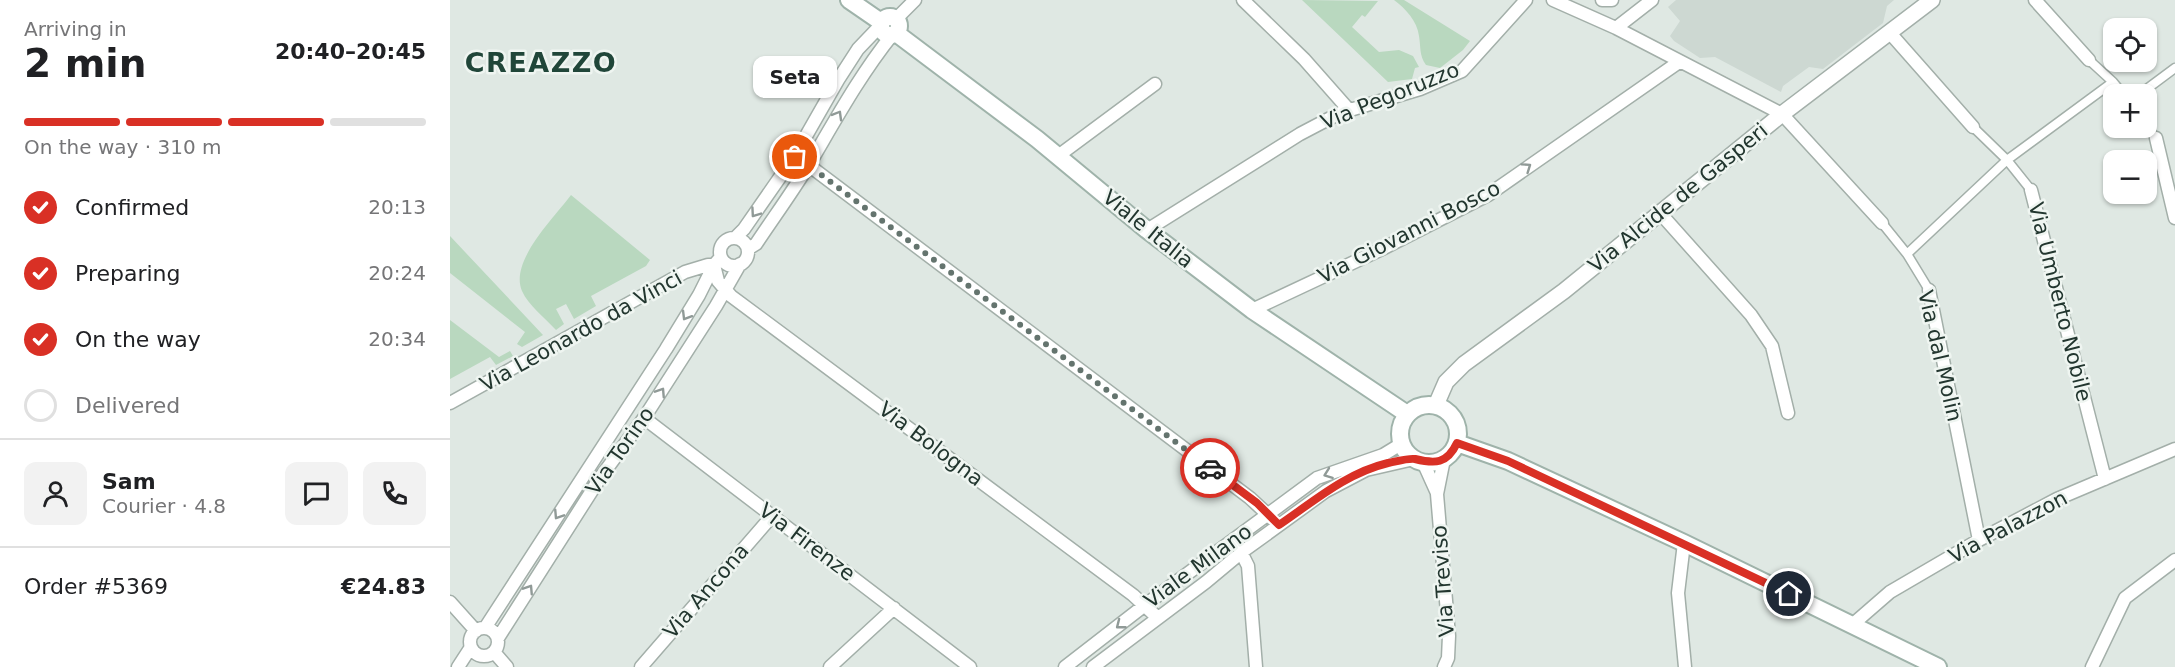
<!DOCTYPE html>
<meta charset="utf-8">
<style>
:root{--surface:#fff;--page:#f2f2f2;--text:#202124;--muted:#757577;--line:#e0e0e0;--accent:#d93025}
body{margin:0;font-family:"DejaVu Sans",sans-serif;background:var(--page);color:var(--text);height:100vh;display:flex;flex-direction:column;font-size:22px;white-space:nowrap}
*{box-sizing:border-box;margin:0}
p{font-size:20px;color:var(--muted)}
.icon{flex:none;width:33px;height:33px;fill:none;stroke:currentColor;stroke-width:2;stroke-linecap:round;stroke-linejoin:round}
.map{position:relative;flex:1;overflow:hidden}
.drawer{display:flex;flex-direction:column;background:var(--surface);width:450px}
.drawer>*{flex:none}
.controls{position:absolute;left:1653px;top:18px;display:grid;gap:12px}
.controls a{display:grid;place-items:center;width:54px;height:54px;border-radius:12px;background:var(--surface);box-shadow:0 2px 4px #0004;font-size:30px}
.pin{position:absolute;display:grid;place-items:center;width:51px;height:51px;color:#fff;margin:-26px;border:3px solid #fff;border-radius:50%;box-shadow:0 2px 6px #0007}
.courier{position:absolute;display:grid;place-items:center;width:60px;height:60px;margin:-30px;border:4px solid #d93025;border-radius:50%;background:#fff;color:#222;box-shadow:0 2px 8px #0007}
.bubble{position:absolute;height:42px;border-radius:12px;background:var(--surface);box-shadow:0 2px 4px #0004;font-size:20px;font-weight:700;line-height:42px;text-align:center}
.head em{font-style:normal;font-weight:700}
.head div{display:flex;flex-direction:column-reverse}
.head{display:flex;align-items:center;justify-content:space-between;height:102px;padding:0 24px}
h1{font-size:39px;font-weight:700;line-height:45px}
.bar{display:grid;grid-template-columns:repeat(4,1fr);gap:9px 6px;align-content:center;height:72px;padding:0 24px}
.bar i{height:8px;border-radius:4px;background:var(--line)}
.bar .active{background:var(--accent)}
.bar p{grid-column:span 4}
.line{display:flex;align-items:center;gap:15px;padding:0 24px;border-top:2px solid var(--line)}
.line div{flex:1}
.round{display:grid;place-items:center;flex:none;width:63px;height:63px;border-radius:12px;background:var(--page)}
ol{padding:0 24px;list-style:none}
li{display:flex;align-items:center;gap:18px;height:66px}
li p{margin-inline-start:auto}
li .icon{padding:6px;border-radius:50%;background:var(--accent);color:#fff;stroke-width:4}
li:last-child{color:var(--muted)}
li i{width:33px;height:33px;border:3px solid var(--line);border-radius:50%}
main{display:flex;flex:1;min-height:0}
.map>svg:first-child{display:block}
.built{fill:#cdd8d2}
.green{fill:#b9d8bf}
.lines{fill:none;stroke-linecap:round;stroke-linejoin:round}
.service-casing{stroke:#a3afa9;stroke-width:9}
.pedestrian-casing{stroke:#a3afa9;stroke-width:11}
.minor-casing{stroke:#a3afa9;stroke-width:15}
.tertiary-casing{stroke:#a3afa9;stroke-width:18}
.secondary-casing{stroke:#9fb3aa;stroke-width:20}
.service{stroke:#fff;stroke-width:6}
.pedestrian{stroke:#fff;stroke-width:8}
.minor{stroke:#fff;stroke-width:12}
.tertiary{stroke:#fff;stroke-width:15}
.secondary{stroke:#fff;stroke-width:16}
.oneway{stroke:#909a97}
.done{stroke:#64746e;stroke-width:6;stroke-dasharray:0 10.8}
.route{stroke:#d93025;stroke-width:8}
.labels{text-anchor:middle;stroke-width:5;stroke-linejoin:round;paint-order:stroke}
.street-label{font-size:21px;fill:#22362f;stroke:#eff5f1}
.district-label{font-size:27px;font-weight:bold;letter-spacing:1.5px;fill:#204639;stroke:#eff5f1}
</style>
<main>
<section class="drawer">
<div class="head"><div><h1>2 min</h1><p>Arriving in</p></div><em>20:40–20:45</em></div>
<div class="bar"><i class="active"></i><i class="active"></i><i class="active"></i><i></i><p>On the way · 310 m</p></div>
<ol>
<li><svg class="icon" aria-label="check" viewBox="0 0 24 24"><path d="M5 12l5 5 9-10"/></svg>Confirmed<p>20:13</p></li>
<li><svg class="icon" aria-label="check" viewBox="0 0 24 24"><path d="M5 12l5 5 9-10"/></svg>Preparing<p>20:24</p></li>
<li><svg class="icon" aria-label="check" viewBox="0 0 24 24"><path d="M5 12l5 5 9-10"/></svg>On the way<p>20:34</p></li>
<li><i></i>Delivered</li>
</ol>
<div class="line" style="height:108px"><a class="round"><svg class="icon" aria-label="person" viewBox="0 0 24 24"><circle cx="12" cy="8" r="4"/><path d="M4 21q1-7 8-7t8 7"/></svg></a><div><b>Sam</b><p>Courier · 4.8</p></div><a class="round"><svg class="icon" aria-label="chat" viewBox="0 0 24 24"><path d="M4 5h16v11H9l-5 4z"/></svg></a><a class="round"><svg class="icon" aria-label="phone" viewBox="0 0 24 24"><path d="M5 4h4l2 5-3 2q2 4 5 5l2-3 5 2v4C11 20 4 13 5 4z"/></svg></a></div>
<div class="line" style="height:78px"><div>Order #5369</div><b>€24.83</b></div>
</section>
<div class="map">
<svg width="1725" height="667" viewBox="0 0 1725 667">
<rect width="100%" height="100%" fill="#dfe8e3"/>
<path class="built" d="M1226,0H1444L1437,6L1433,23L1373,69L1359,67L1333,86L1331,92L1265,57L1250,58L1224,41L1220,36L1230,21L1218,7Z"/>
<path class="green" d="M852,0L928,1L915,17L912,15L902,27L929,52L949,50L963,56L969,67L965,68L962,79L938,82Z
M944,0H954L1020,41L1013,50L990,68L976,65C969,55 971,48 969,36C967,21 956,9 944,0Z
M121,195L200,260L196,266L141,296L146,306L124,319L116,304L106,309L114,324L106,330C95,318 78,305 72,291C59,261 105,217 121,195Z
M0,236L93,335L72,347L67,344L75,332L0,273Z
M0,320L49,357L60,351L63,356L46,365L40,357L0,379Z"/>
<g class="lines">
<defs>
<path id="service" d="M264,265L277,264"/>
<path id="pedestrian" d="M1639,60L1663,82L1673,94
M1690,94L1725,68
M1696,126L1706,138
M1523,127L1557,160L1581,190
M1432,223L1457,254L1479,290
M1457,254L1557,160L1663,82"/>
<path id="minor" d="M793,0L854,59L899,110
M1103,0L1166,28L1332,114L1432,223
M1152,0H1162
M1585,0L1639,60
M446,19L465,0
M1166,28L1202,0
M1440,33L1523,127
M1706,138L1725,218
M608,156L705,84
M344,157L365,170L800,498L829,525
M1581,190L1655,479
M1210,213L1301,315L1322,346L1338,413
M697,230L850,134L890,113L970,89L1012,71L1076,0
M285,238L294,229L344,157L388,80L408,49L430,26
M270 252a14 14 0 1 1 28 0a14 14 0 1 1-28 0Z
M298,249L306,244C324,217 343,191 360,163C386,119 410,75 442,35
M264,265L268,281L281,296L683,595L708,618
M1479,290L1529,540
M802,310L932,249L1038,195L1229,62
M0,403L235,272L258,265H264
M194,418L520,667
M994,459L987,494L999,636L998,658L994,667
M973,462L987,493
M1234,543L1228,593L1235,667
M788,546L798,566L806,667
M0,602L26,631
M1402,625L1440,592L1529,540L1607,499L1725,449
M35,628L216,349L249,295L264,265L271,257
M20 642a14 14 0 1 1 28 0a14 14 0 1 1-28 0Z
M48,638L150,478L194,418L266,306L290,264
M44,652L57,667
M8,667L21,647
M191,667L322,516
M380,667L444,608
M615,667L695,605L867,478L933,455L951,444
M643,667L756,582L792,552L876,491L916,470L964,459
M1642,667L1675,598L1725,560"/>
<path id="tertiary" d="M986,405L996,382L1014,364L1114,291L1332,114L1482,0"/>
<path id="secondary" d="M399,0L431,22
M431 26a9 9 0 1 1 18 0a9 9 0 1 1-18 0Z
M446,33L587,139L697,230L802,310L957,414
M950 434a29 29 0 1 1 58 0a29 29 0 1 1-58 0Z
M1007,443L1058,461L1234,543L1488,667"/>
</defs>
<use href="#service" class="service-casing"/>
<use href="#pedestrian" class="pedestrian-casing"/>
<use href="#minor" class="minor-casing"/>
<use href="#tertiary" class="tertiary-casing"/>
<use href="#secondary" class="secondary-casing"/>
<use href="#service" class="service"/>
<use href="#pedestrian" class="pedestrian"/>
<use href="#minor" class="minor"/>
<use href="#tertiary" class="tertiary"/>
<use href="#secondary" class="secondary"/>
</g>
<defs><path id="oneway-chevron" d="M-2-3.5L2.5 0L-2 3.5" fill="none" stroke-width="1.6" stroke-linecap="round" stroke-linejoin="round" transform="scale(1.5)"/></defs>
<g class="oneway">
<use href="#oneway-chevron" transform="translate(388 115) rotate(-60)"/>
<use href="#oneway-chevron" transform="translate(1077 167) rotate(-35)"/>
<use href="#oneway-chevron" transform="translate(305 213) rotate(125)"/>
<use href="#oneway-chevron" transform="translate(236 316) rotate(121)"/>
<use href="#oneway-chevron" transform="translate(211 392) rotate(-57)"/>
<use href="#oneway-chevron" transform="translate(878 474) rotate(160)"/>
<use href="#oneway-chevron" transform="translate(108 515) rotate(123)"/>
<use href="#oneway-chevron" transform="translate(79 589) rotate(-57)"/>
<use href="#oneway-chevron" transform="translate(670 625) rotate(142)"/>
</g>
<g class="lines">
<path class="done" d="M345,157L365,170L760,468"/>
<path class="route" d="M760,468L807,503L829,525C863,502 896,473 938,463C945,462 957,458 965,459C985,464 997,464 1007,443L1058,461L1339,594"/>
</g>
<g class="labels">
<g class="street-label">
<text transform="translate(940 96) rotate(-22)" y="7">Via Pegoruzzo</text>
<text transform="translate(1228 198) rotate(-39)" y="7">Via Alcide de Gasperi</text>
<text transform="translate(698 229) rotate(39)" y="7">Viale Italia</text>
<text transform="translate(959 232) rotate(-27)" y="7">Via Giovanni Bosco</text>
<text transform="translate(1610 302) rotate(76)" y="7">Via Umberto Nobile</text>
<text transform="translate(131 331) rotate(-29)" y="7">Via Leonardo da Vinci</text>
<text transform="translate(1490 356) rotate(77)" y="7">Via dal Molin</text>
<text transform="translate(481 444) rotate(37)" y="7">Via Bologna</text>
<text transform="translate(170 451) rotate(-55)" y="7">Via Torino</text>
<text transform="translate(1558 527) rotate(-28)" y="7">Via Palazzon</text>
<text transform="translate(357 542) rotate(37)" y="7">Via Firenze</text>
<text transform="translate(748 566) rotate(-36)" y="7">Viale Milano</text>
<text transform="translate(993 581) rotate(-94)" y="7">Via Treviso</text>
<text transform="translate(256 591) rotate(-49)" y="7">Via Ancona</text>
</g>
<g class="district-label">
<text x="91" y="72">CREAZZO</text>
</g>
</g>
</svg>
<div class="controls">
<a><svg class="icon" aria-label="locate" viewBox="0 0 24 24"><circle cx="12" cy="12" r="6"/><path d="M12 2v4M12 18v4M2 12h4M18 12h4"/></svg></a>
<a>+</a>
<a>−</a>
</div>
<div class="pin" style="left:345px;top:157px;background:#ea580c"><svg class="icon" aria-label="bag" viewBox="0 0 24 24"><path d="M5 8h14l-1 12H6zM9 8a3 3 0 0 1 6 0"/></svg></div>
<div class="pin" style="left:1339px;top:594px;background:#1f2937"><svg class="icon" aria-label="home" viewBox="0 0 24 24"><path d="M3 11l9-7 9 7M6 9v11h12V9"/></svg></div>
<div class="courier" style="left:760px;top:468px"><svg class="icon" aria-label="car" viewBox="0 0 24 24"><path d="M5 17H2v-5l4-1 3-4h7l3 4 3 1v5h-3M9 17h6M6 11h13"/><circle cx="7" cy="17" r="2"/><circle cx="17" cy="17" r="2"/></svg></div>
<div class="bubble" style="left:303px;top:56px;width:84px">Seta</div>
</div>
</main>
